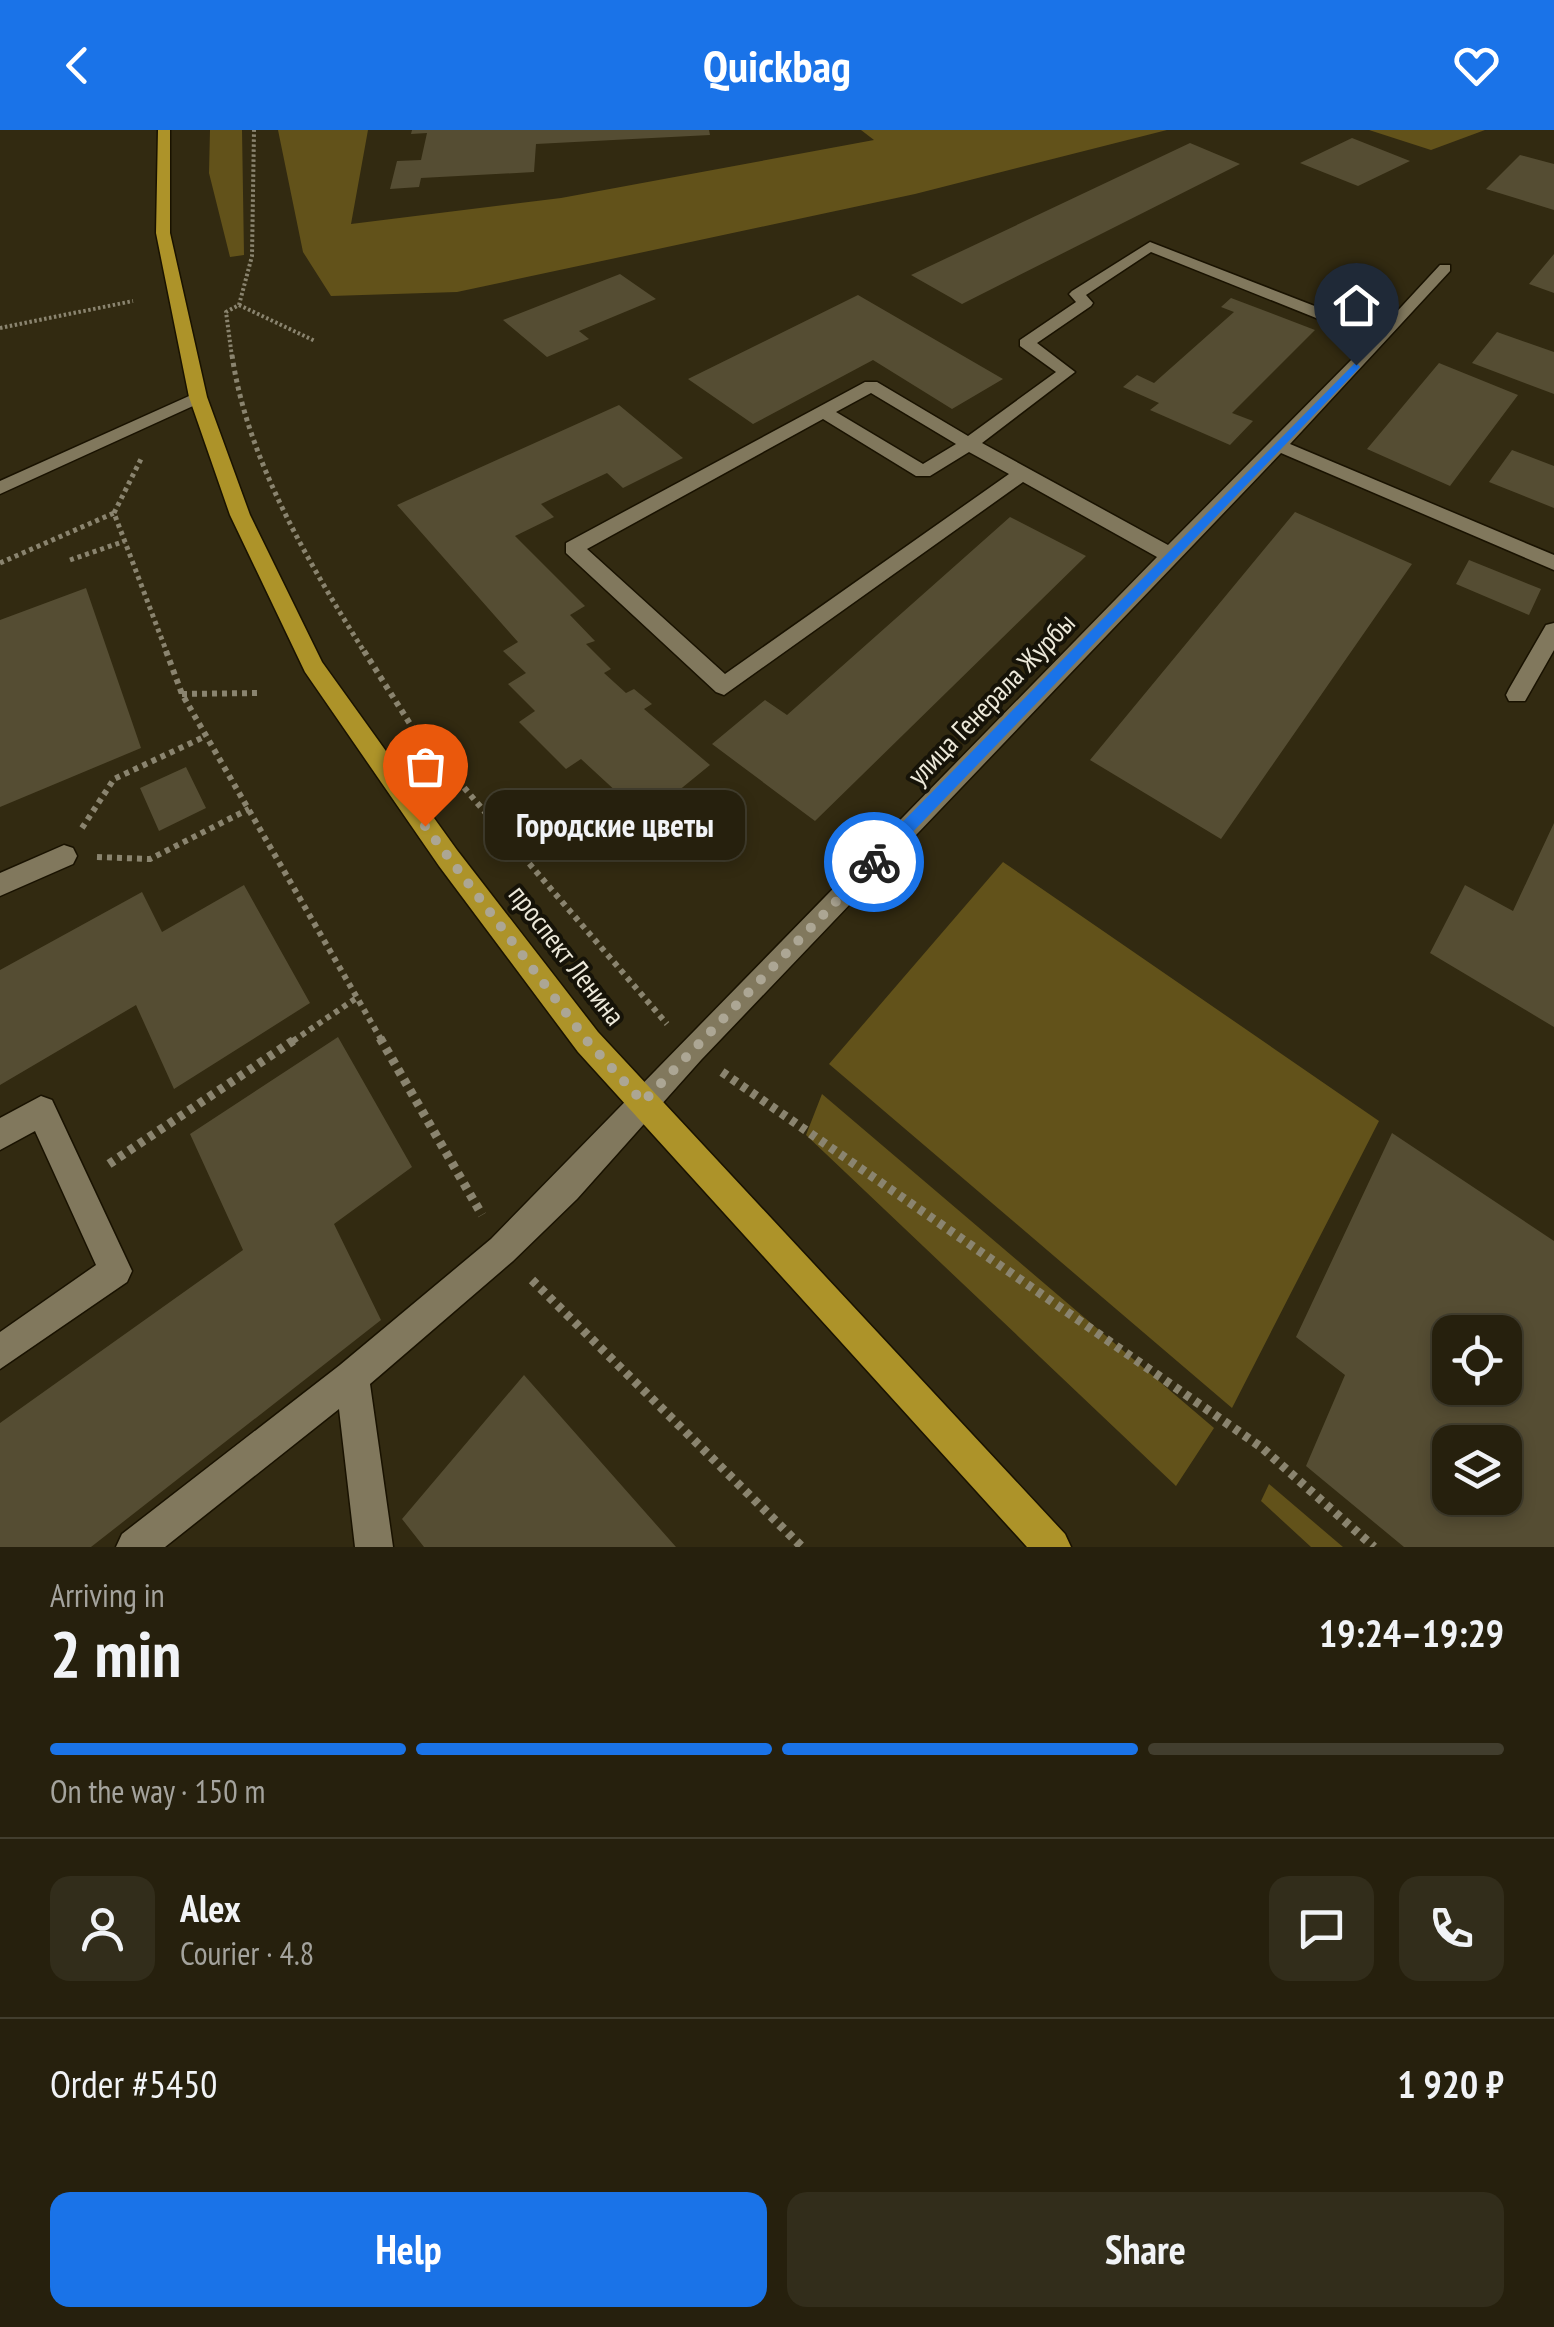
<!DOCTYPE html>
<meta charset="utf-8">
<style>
:root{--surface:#26200d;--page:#322d1b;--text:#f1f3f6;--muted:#a4a39d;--line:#423e2e;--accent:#1a73e8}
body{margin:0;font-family:"PT Sans Narrow",sans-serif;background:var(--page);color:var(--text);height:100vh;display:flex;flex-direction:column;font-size:38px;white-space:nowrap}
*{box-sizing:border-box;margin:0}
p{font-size:32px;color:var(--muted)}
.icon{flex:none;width:55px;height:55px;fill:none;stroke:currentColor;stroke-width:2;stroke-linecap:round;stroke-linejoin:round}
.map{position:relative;height:1417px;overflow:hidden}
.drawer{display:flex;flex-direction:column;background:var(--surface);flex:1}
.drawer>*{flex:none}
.buttons{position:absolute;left:1432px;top:1185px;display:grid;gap:20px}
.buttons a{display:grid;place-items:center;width:90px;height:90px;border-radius:20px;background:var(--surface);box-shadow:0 5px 15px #0003,0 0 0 2px var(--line);font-size:50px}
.pin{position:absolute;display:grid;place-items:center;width:85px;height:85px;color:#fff;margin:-102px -42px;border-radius:50% 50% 50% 0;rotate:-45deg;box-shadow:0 0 10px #0007}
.pin .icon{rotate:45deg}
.courier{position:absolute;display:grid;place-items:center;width:100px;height:100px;margin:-50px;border:8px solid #1a73e8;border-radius:50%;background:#fff;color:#222;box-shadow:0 2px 12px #0007}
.bubble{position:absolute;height:70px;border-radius:20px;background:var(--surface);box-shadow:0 5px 15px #0003,0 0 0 2px var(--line);font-size:32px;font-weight:700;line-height:70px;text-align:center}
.headline em{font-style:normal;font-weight:700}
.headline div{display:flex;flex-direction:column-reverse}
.headline{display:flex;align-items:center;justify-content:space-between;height:170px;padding:0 50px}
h1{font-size:65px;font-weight:700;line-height:75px}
.bar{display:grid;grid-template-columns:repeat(4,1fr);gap:15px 10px;align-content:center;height:120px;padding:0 50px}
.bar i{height:12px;border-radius:8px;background:var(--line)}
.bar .on{background:var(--accent)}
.bar p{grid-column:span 4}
.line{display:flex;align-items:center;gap:25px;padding:0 50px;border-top:2px solid var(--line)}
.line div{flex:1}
.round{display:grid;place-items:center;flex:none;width:105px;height:105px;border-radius:20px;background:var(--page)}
.action{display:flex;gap:20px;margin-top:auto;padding:20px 50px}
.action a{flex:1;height:115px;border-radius:20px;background:var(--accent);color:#fff;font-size:40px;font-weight:700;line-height:115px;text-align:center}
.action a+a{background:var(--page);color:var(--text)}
header{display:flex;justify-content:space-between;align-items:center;height:130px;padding:0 50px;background:var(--accent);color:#fff;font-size:45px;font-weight:700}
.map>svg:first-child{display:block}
.green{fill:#62521a}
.building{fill:#554d33;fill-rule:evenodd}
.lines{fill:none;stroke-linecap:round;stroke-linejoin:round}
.minor-casing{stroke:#191200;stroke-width:3}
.major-casing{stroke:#191200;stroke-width:3}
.path-far3{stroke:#8a846f;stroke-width:4;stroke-dasharray:2.5 2.5;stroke-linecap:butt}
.path-far2{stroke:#8a846f;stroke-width:5;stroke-dasharray:4 4;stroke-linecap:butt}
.path-far1{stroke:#8a846f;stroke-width:6;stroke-dasharray:5 5;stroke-linecap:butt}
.path{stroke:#8a846f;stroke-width:9;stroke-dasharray:6 6;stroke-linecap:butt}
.minor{fill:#81785d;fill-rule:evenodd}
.major{fill:#ad9329;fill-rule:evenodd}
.route{fill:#1a73e8}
.done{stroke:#aca694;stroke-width:10;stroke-dasharray:0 18}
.labels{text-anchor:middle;stroke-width:8;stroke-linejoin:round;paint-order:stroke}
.street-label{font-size:28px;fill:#ede9da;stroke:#161308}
</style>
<header><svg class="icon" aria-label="back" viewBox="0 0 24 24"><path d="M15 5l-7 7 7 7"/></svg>Quickbag<svg class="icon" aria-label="heart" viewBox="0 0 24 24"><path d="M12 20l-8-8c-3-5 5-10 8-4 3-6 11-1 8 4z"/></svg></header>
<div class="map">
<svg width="1554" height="1417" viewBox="0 0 1554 1417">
<rect width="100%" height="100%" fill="#322a11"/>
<path class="green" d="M210,0H242L244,125L230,127L209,43Z
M278,0H368L351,94L561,68L874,10L861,0H1167L915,64L457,162L331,166L303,122Z
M1369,0H1485L1431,20Z
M1003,732L1379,991L1232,1278L829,934Z
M822,964L1214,1298L1176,1356L806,1005Z
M1269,1354L1343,1417H1311L1261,1371Z"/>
<path class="building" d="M412,0H709L710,5L536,14L534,42L421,48L419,57L390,59L397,31L421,30L427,3L411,4Z
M1352,8L1410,31L1358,56L1300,33Z
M1190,13L1240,34L962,174L911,145Z
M1520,25L1554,34V80L1486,59Z
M1554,124V163L1529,154Z
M620,144L656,169L579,201L589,209L547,227L503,190Z
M858,165L1003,249L952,279L873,230L753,294L688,249Z
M1231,168L1315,200L1232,283L1253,291L1230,315L1150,280L1159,273L1123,257L1137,245L1154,253L1234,182L1221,177Z
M1497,202L1554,222V264L1472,233Z
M1439,233L1518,265L1450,356L1367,319Z
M619,275L683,328L623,358L607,343L541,374L554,387L515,406L585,476L570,485L595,511L586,514L611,539L604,543L626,563L634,559L652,574L644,579L710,635L645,688L581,629L566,639L519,592L535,581L508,554L526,543L503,521L518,512L397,375Z
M1512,320L1554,336V378L1489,352Z
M1295,382L1412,434L1221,709L1090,630Z
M1010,387L1086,426L815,691L712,614L765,570L787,585Z
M1469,430L1541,459L1529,485L1456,454Z
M86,458L141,618L0,677V490Z
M186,637L206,678L159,701L140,658Z
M1554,693V897L1430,823L1465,755L1513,781Z
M244,755L310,873L174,959L136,875L0,955V840L142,762L162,802Z
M338,907L412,1037L334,1094L381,1190L91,1417H0V1293L243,1120L190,1004Z
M1392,1003L1554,1111V1417H1404L1306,1336L1345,1245L1296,1207ZM1450,1202H1505V1258H1450ZM1450,1312H1505V1368H1450Z
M524,1245L676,1417H424L402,1389Z"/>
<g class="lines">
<defs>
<path id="minor" d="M1150,112L1379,201L1440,135H1450V141L1290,314L1554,425V440L1281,323L701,930L577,1069L513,1131L370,1254L393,1417H355L339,1279L165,1417H116L122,1404L340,1235L491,1109L1157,427L1023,352L724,565L716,562L566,423V413L865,252H877L968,306L1056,242L1020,216V210L1076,172L1069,164L1072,161ZM1151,122L1371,210L1168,415L982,313L1075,242L1037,213L1091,176L1093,173L1086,165ZM871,263L956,314L923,334L836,282ZM823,289L916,346H930L969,322L1009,344L725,544L587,419Z
M198,262L204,263V271L0,364V351Z
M1554,493V520L1525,571H1509L1506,565L1509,559L1546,495Z
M64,715L73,718L77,726L73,734L0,766V743Z
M41,966L52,970L132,1141L127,1152L0,1239V1202L96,1135L35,1001L0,1020V988Z"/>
<path id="major" d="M158,0H170V103L207,267L250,385L322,532L457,720L598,902L1065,1404L1071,1417H1027L578,922L439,736L305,542L230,385L189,267L156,103Z"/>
</defs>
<use href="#minor" class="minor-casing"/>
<use href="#major" class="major-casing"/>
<path class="path-far3" d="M239,175L315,211
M0,198L133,171
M232,227L226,182L239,175L252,126L254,0"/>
<path class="path-far2" d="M232,225C247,330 310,435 365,523
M114,383L142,327
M70,430L125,411
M0,433L114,383L167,523"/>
<path class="path-far1" d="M166,521L182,564L382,911
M364,521L412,597L667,894
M182,564L258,563
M82,698L114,649L206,606
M97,727L150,729L249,679
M293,911L358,867"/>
<path class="path" d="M380,908L482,1085
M722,942L1261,1317L1374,1417
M109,1034L297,908
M532,1150L802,1417"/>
<use href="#minor" class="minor"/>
<use href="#major" class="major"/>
</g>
<path class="route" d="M1356,232L1360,237L879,737H868V727Z"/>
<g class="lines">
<path class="done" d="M425,696L588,912L643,972L874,732"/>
</g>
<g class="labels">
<g class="street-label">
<text transform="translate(991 569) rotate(-46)" y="10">улица Генерала Журбы</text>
<text transform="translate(567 825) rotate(52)" y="10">проспект Ленина</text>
</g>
</g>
</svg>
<div class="buttons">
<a><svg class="icon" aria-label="locate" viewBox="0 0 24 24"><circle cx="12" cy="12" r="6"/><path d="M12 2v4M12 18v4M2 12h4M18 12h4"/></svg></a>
<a><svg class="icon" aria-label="layers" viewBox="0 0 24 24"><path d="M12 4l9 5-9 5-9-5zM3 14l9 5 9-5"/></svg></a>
</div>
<div class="pin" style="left:425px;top:696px;background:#ea580c"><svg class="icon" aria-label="bag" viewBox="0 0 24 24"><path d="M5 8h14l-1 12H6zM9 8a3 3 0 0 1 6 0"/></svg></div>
<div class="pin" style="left:1356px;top:235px;background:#1f2937"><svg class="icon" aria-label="home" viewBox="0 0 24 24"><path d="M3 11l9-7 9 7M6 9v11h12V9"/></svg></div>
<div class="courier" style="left:874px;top:732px"><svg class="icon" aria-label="bike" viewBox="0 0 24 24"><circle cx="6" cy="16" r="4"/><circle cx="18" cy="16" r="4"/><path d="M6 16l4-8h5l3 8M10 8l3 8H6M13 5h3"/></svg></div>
<div class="bubble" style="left:485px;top:660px;width:260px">Городские цветы</div>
</div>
<section class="drawer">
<div class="headline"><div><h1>2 min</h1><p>Arriving in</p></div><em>19:24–19:29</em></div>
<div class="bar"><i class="on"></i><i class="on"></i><i class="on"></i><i></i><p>On the way · 150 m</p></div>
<div class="line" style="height:180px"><a class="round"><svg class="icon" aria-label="person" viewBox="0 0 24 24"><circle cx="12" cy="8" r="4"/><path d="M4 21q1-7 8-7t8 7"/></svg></a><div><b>Alex</b><p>Courier · 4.8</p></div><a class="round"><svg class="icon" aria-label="chat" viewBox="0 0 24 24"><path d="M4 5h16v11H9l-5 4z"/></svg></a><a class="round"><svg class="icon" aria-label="phone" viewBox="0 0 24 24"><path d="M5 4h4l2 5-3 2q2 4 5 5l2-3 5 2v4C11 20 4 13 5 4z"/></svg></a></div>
<div class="line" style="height:130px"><div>Order #5450</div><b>1 920 ₽</b></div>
<div class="action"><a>Help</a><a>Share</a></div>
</section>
